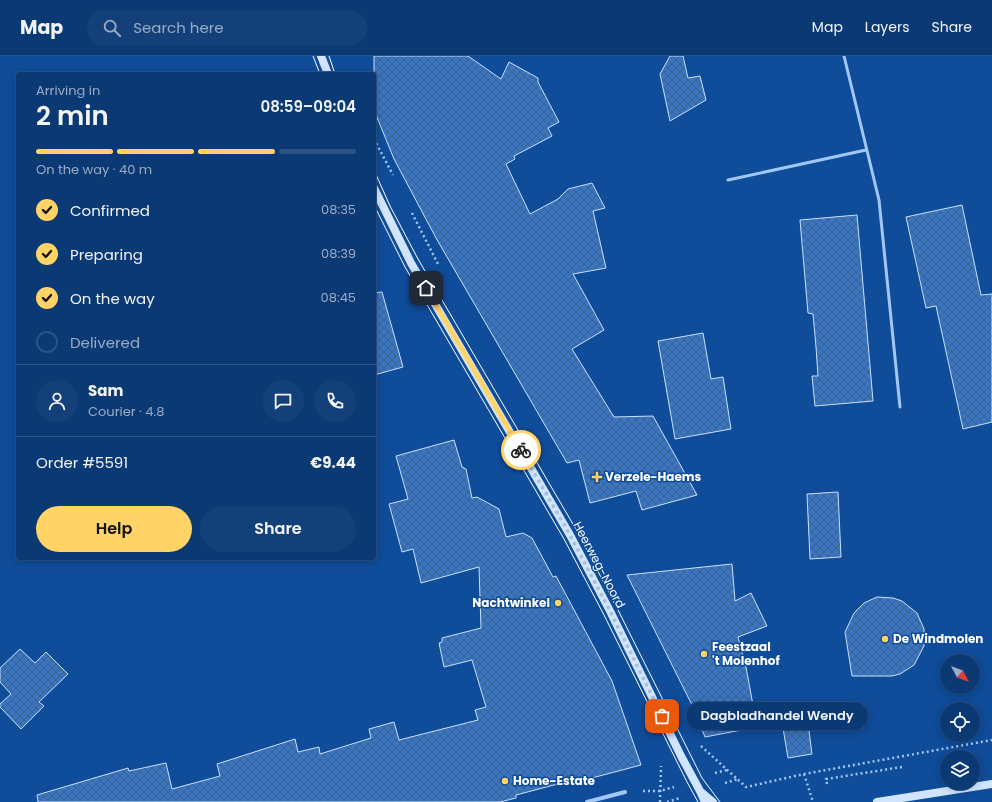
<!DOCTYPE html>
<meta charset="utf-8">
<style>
:root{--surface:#0b3974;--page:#144079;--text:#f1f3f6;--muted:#9aacc5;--line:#2b5386;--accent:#ffd366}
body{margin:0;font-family:Poppins,sans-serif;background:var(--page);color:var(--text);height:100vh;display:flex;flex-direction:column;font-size:15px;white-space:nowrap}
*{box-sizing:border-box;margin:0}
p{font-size:13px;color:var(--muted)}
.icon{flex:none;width:22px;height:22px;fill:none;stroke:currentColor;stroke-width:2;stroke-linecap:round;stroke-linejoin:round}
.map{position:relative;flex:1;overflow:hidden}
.drawer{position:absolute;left:16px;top:16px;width:360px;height:488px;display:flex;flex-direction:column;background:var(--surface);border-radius:4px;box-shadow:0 2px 10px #0003,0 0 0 1px var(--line)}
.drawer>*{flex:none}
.needle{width:26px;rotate:131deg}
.buttons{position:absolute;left:940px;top:598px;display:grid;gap:8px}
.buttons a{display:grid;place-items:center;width:40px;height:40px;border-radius:50%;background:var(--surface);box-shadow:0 2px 10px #0003,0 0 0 1px var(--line);font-size:20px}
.pin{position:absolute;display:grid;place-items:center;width:34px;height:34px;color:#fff;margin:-17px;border-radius:8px;box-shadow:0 2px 6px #0006}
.courier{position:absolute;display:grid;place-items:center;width:40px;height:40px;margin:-20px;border:3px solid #ffd366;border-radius:50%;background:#fff;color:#222;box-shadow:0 1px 5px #0007}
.bubble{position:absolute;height:28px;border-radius:14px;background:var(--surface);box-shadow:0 2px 10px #0003,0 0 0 1px var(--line);font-size:13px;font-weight:600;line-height:28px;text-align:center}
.summary em{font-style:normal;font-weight:600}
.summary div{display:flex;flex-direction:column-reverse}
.summary{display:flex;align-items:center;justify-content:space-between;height:68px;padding:0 20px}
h1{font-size:26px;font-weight:600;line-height:30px}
.bar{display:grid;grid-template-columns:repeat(4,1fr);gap:6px 4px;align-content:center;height:48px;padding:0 20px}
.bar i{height:5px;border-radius:3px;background:var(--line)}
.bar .selected{background:var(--accent)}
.bar p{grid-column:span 4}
.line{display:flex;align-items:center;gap:10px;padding:0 20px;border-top:1px solid var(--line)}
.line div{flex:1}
.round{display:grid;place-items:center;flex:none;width:42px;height:42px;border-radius:21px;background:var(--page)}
ol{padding:0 20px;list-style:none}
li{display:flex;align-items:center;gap:12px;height:44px}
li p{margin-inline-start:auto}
li .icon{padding:4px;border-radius:50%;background:var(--accent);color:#111;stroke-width:4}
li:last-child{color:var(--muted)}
li i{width:22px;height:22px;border:2px solid var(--line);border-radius:50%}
.primary-button{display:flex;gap:8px;margin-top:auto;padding:8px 20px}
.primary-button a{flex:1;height:46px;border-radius:24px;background:var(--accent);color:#111;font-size:16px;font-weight:600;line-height:46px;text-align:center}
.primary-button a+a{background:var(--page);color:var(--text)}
header{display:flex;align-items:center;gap:24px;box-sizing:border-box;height:56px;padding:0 20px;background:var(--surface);border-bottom:1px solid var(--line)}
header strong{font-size:19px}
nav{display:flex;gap:22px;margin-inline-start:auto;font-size:14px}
.search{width:280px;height:36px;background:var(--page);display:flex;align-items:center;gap:10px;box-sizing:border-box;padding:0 14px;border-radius:22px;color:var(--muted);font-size:15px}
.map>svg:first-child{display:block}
.building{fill:url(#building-cross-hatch);stroke:#cae2fe}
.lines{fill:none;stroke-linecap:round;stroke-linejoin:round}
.path{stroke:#a2c7f5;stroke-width:2.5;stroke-dasharray:2 3;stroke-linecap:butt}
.lane{stroke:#a2c7f5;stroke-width:3}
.street{stroke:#a2c7f5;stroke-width:4}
.secondary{stroke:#d2e5fe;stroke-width:8}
.tram{stroke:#fff;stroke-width:1}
.done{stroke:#abc0dc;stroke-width:4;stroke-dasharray:0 7.2}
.route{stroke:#ffd366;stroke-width:5}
.poi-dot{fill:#ffd366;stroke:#0f4c9a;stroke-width:1.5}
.labels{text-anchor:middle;stroke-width:3;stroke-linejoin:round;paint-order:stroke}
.poi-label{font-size:12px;font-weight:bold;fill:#fff;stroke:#0f4c9a;text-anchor:start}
.street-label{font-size:12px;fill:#fff;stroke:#0f4c9a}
</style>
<header>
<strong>Map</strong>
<div class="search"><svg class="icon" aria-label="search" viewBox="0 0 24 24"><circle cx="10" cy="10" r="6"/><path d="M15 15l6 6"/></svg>Search here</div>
<nav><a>Map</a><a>Layers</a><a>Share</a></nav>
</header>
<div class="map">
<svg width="992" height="746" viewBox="0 0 992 746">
<defs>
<pattern id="building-cross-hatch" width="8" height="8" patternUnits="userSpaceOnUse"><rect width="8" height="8" fill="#3875c2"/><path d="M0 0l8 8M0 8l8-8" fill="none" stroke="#426087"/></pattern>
</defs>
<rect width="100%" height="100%" fill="#0f4c9a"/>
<path class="building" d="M374,0H468L501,23L509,6L538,22V26L559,66L548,72L552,80L514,100L515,103L506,108L530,158L558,143L568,133L592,127L605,152L593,155L606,212L573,218L604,274L572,293L614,361L653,360L697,439L642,454L636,435L590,447L579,404L567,407L436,182L394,103L374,54Z
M670,0H683L688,22L700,20L706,44L670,65L660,18Z
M962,149L981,239L992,238V366L963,373L936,250L926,252L906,161Z
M857,159L873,345L815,350L812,320H818L816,291L813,258L808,257L800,164Z
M382,236L403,311L374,319V237Z
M703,277L711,323L723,321L731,373L675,383L658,285Z
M454,384L462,411L466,413L472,442L477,441L499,453L506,481L523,477L532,482L553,521L556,520L612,625L641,709L573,727V724L516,739V742L500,746H38L37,739L128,712L129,715L166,707L172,733L220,720L217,708L295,683L298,696L319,691L320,698L371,682L369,673L394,666L399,684L478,664L475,654L486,651L472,604L444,611L439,587L442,586V582L481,572L479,511L421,527L413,493L402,496L389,448L408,443L396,400Z
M838,436L841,501L810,503L807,438Z
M732,508L735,545L751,537L767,570L738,581L746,611L757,671L705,681L692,649L627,519Z
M877,541L893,542L902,545L917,557L924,573V590L914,609L900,618L892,620H852L845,576L854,557L864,547Z
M20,593L35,607L46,596L68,618L39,646L44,650L21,673L0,651V648L11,638L0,626V612Z
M804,662L809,675L812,698L788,702L782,666Z"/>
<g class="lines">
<path class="path" d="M374,83L393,119
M412,157L439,210
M701,690L746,731L804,718L992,684
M715,717L727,714
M804,718L813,746
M725,727L738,723
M827,728L826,723L902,711
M643,735H660L674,731
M660,746L661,710
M667,746L680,742"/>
<path class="lane" d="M844,0L879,144L900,351
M728,124L866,94"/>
<path class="street" d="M587,746L625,736"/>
<path class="secondary" d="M321,0L328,18
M374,132L411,207L570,479L610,555L681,700L700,735L705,746
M701,736L713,746
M877,746L992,728"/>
<path class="tram" d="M313,0L320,18
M329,0L335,18
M374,114L390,150L418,203L577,475L617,552L702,722L720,746
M374,149L405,211L564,483L604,559L687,726L698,746"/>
</g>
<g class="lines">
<path class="done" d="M521,394L570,479L610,555L662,660"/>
<path class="route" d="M426,232L521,394"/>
</g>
<g class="poi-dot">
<path d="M595 415h4v4h4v4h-4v4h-4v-4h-4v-4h4z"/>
<circle cx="558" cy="547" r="4"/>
<circle cx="885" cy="583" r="4"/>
<circle cx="704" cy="598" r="4"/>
<circle cx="505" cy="725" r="4"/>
</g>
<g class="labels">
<g class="poi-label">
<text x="605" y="425">Verzele-Haems</text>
<text x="550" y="551" text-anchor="end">Nachtwinkel</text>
<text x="893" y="587">De Windmolen</text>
<text x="712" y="595">Feestzaal<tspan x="712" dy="14">'t Molenhof</tspan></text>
<text x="513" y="729">Home-Estate</text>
</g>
<g class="street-label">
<text transform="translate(599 509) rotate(62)" y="4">Heerweg-Noord</text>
</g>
</g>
</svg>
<div class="buttons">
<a><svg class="needle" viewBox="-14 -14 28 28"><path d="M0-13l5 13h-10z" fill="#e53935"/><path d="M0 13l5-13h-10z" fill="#9aacc5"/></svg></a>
<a><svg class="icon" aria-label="locate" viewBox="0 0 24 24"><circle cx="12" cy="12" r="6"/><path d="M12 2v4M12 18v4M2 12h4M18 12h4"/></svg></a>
<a><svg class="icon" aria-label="layers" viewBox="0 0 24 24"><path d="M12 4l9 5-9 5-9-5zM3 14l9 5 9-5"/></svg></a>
</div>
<div class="pin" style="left:662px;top:660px;background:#ea580c"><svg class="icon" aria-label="bag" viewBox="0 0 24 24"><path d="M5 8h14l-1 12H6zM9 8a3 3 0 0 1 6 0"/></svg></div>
<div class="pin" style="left:426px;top:232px;background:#1f2937"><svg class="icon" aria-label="home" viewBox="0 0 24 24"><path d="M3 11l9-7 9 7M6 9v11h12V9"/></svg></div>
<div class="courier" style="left:521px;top:394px"><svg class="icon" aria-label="bike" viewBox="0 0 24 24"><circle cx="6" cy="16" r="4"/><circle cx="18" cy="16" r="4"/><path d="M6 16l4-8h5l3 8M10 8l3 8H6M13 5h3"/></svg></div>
<div class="bubble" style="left:686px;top:646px;width:182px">Dagbladhandel Wendy</div>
<section class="drawer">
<div class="summary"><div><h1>2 min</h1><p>Arriving in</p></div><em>08:59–09:04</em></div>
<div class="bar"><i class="selected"></i><i class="selected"></i><i class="selected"></i><i></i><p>On the way · 40 m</p></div>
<ol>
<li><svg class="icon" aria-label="check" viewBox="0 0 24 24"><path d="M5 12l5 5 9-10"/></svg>Confirmed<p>08:35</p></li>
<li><svg class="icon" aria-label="check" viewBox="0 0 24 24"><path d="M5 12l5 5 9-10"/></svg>Preparing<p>08:39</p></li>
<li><svg class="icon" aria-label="check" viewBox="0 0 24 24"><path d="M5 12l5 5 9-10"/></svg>On the way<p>08:45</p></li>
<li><i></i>Delivered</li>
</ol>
<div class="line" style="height:72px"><a class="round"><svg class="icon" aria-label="person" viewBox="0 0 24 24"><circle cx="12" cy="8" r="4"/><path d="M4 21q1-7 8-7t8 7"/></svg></a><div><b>Sam</b><p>Courier · 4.8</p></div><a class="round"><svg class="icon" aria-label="chat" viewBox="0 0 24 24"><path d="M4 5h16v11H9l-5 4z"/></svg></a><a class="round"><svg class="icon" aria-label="phone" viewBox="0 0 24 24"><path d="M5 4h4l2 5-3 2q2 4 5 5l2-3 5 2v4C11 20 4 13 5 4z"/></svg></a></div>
<div class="line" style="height:52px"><div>Order #5591</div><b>€9.44</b></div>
<div class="primary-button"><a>Help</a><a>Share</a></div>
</section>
</div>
